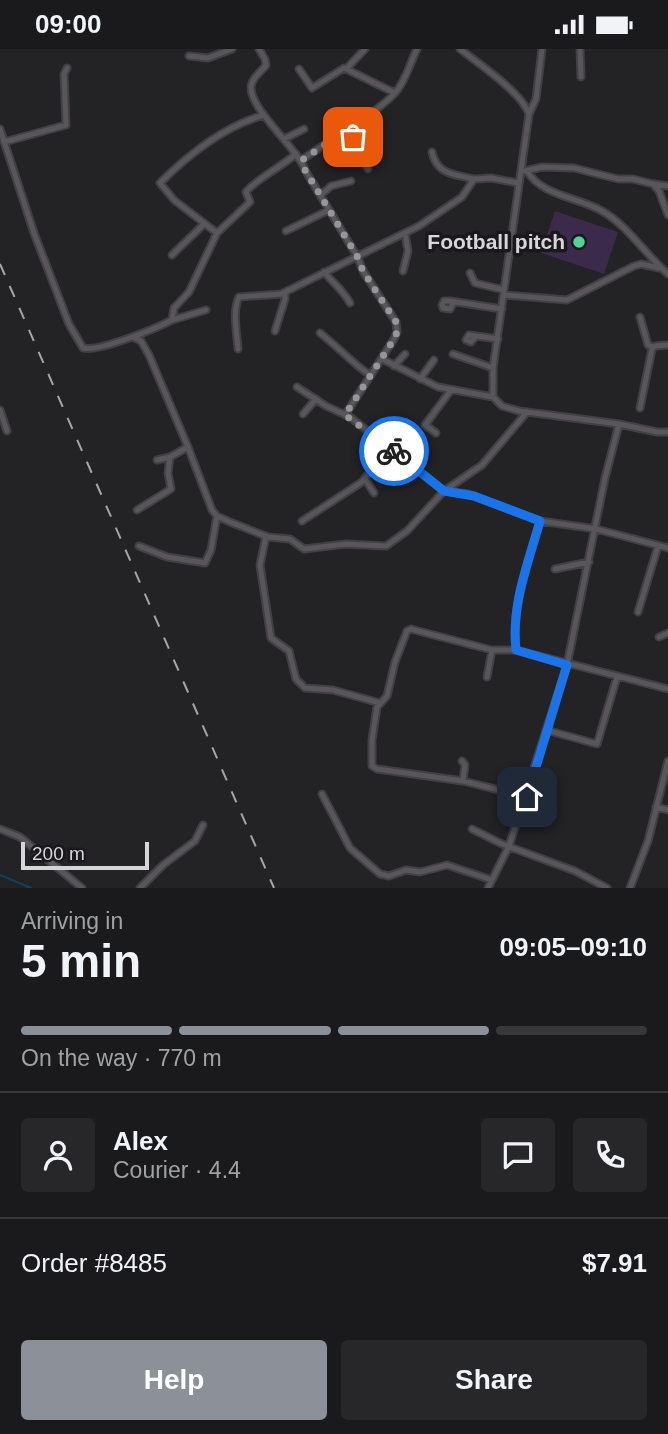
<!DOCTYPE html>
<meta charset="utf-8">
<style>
:root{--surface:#1a1a1c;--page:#272729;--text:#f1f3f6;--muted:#9fa1a3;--line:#38383b;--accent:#8c9099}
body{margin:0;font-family:Arial,sans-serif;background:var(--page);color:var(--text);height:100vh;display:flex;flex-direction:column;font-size:26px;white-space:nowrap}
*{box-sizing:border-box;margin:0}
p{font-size:23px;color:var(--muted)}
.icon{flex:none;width:38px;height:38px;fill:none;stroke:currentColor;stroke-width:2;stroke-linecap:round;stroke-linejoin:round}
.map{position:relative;height:839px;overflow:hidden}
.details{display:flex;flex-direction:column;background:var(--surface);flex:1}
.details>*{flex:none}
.scale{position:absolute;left:21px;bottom:18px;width:128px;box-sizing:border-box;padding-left:7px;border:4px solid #d6d5d8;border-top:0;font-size:19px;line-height:24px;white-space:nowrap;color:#d6d5d8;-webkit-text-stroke:5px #1a181c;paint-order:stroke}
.pin{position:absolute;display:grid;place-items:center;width:60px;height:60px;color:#fff;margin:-30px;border-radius:14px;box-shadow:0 4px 10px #0006}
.courier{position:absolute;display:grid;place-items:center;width:70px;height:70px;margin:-35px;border:5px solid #1a73e8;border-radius:50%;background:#fff;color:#222;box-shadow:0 2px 9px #0007}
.overview em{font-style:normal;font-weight:600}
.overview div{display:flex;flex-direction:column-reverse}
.overview{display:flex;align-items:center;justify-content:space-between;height:119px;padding:0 21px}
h1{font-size:46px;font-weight:600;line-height:52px}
.bar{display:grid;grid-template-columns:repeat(4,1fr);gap:10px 7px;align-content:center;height:84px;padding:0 21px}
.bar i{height:9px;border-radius:5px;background:var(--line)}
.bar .selected{background:var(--accent)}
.bar p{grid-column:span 4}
.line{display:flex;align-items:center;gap:18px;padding:0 21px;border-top:2px solid var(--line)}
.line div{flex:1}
.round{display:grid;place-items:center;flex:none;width:74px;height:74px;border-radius:7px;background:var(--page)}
.cta{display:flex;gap:14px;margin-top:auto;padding:14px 21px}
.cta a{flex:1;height:80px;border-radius:7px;background:var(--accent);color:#fff;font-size:28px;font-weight:600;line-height:80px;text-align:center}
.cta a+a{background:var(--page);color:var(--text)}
.status{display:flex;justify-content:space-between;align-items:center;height:49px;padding:0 35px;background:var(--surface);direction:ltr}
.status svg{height:19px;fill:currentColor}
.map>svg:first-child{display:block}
.green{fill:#3c2a4d}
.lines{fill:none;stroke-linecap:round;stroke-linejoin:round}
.stream{stroke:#0b4659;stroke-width:2}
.minor-casing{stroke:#414043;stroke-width:9}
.minor{stroke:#58565a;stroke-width:5}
.rail{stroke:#a6a5a8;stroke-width:2;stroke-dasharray:12 12;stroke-linecap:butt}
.done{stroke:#979699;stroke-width:7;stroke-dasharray:0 12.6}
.route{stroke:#1a73e8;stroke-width:9}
.poi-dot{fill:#50d398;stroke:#1a181c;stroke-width:2.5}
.labels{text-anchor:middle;stroke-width:7;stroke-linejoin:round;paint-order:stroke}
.poi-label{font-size:21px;font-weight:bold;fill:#d6d5d8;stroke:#1a181c;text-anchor:end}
</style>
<div class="status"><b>09:00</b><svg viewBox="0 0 49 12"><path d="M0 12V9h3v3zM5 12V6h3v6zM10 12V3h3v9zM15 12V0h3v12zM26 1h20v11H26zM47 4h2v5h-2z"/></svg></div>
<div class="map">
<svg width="668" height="839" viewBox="0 0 668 839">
<rect width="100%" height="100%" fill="#232225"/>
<path class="green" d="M555,162L618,183L604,225L541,204Z"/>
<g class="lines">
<path class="stream" d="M0,826L31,839"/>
<defs>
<path id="minor" d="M259,0L265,10L266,16C262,22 254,27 252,34C243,55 299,100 305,121L357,207L363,222L396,273L397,283L394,290L345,366
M460,0C479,15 521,43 529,65L493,319V348L502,357L519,362L619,375L657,383H668
M580,0L581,28
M189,7L208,9L232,0
M347,19L365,0
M299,20L312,39L344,19L395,44
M529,65L536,50L542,0
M264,66C225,77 189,105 160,134L174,151L217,184L250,153L246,143C256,130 281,118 296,105
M0,80L34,184L69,275L83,299C99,303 157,279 172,271L174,259L189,243L217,184
M348,80L368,120
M284,90L304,80
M4,93L66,76L64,25L67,19
M342,103L348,80
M432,103C437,126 454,125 474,130
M302,111C330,90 371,69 395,44C406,32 410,14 417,0
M525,122L542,118L574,119L618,130H633L653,135L659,142L668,166
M527,122C542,147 578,148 602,162C627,176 646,206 668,225
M654,135L668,137
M322,145L331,137L351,132
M286,182L329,161
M172,206L204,175
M403,222L408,202L405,184
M324,223C333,234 343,241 350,254
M470,224L475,234L504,241
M504,246L567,251L634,217L641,215L659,219
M454,253L450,260L443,259L442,256L444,252H450L502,260
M640,268L648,296L653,298
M172,271L206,261
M275,282L285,250V243
M320,284C337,297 352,314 370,326
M476,287L471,293L466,291L469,286L498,290
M133,288L141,292L149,306L188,398L212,461L217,467L230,473L268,488L290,490L304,500L346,495L386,497L407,482L444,442L482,416L527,363
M238,300C237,284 232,262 239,248L281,245L419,177L462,148L474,130L491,129L518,134
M453,305L493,319
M382,310L438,338L493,348
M394,317L405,305
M420,330L434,311
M297,338L326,357L350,368L444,442L468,445L540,472L596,480L668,499
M640,359L652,300L655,297L668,296
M0,361L7,382
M303,365L316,350
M436,384L425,376L451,341
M157,411L170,408L188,398
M365,430L374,444
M137,461L171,440L168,424L170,408
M302,472L362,433L388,399
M266,487L260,516L271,589L289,602L296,630L305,639L333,641L380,654
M139,497L167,508L205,514L211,501L217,467
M555,520L589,513
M638,563L658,497
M659,588L668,584
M516,601C511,556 528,515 540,472
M487,628L492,601
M546,681L597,695L617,628
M462,712L465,716L463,732
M322,745L350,799L380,825L389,827L406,821L420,823L447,816L492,831
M527,748L463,732L377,720L372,717V691L377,658L387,647L395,613L407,582L411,580L422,583L492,601H516L668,640
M656,758L668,761
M0,780L20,788L82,839
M472,780L502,795L575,822L607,839
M140,839L163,816L195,792L203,776
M488,839L509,797L567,616L605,429L619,375
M630,839L648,792L668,712"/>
</defs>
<use href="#minor" class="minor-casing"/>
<use href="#minor" class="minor"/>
<path class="rail" d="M0,215L274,839"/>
</g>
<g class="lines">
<path class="done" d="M353,88L348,80L302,111L305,121L357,207L363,222L396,273L397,283L394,290L345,366L394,402"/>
<path class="route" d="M394,402L444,442L474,447L540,472C528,515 511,556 516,601L567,616L527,748"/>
</g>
<circle class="poi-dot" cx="579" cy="193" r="7"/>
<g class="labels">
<g class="poi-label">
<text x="565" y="200">Football pitch</text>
</g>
</g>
</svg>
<div class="scale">200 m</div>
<div class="pin" style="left:353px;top:88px;background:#ea580c"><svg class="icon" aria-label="bag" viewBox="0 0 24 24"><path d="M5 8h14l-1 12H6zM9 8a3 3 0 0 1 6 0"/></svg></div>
<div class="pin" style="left:527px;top:748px;background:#1f2937"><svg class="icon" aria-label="home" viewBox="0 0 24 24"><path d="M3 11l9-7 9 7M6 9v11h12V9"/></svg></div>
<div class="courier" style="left:394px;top:402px"><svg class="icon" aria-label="bike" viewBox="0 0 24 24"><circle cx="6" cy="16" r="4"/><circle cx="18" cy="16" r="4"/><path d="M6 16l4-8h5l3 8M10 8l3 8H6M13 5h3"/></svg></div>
</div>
<section class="details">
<div class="overview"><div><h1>5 min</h1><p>Arriving in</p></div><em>09:05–09:10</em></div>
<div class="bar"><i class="selected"></i><i class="selected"></i><i class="selected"></i><i></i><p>On the way · 770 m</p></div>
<div class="line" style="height:126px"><a class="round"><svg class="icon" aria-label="person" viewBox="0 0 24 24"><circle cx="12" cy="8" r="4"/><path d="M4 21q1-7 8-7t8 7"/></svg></a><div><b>Alex</b><p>Courier · 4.4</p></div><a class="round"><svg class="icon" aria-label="chat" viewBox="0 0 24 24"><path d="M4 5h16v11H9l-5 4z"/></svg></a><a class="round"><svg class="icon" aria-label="phone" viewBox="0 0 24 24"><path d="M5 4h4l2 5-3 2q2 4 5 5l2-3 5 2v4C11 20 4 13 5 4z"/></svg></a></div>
<div class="line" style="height:91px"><div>Order #8485</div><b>$7.91</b></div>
<div class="cta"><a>Help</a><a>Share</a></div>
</section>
